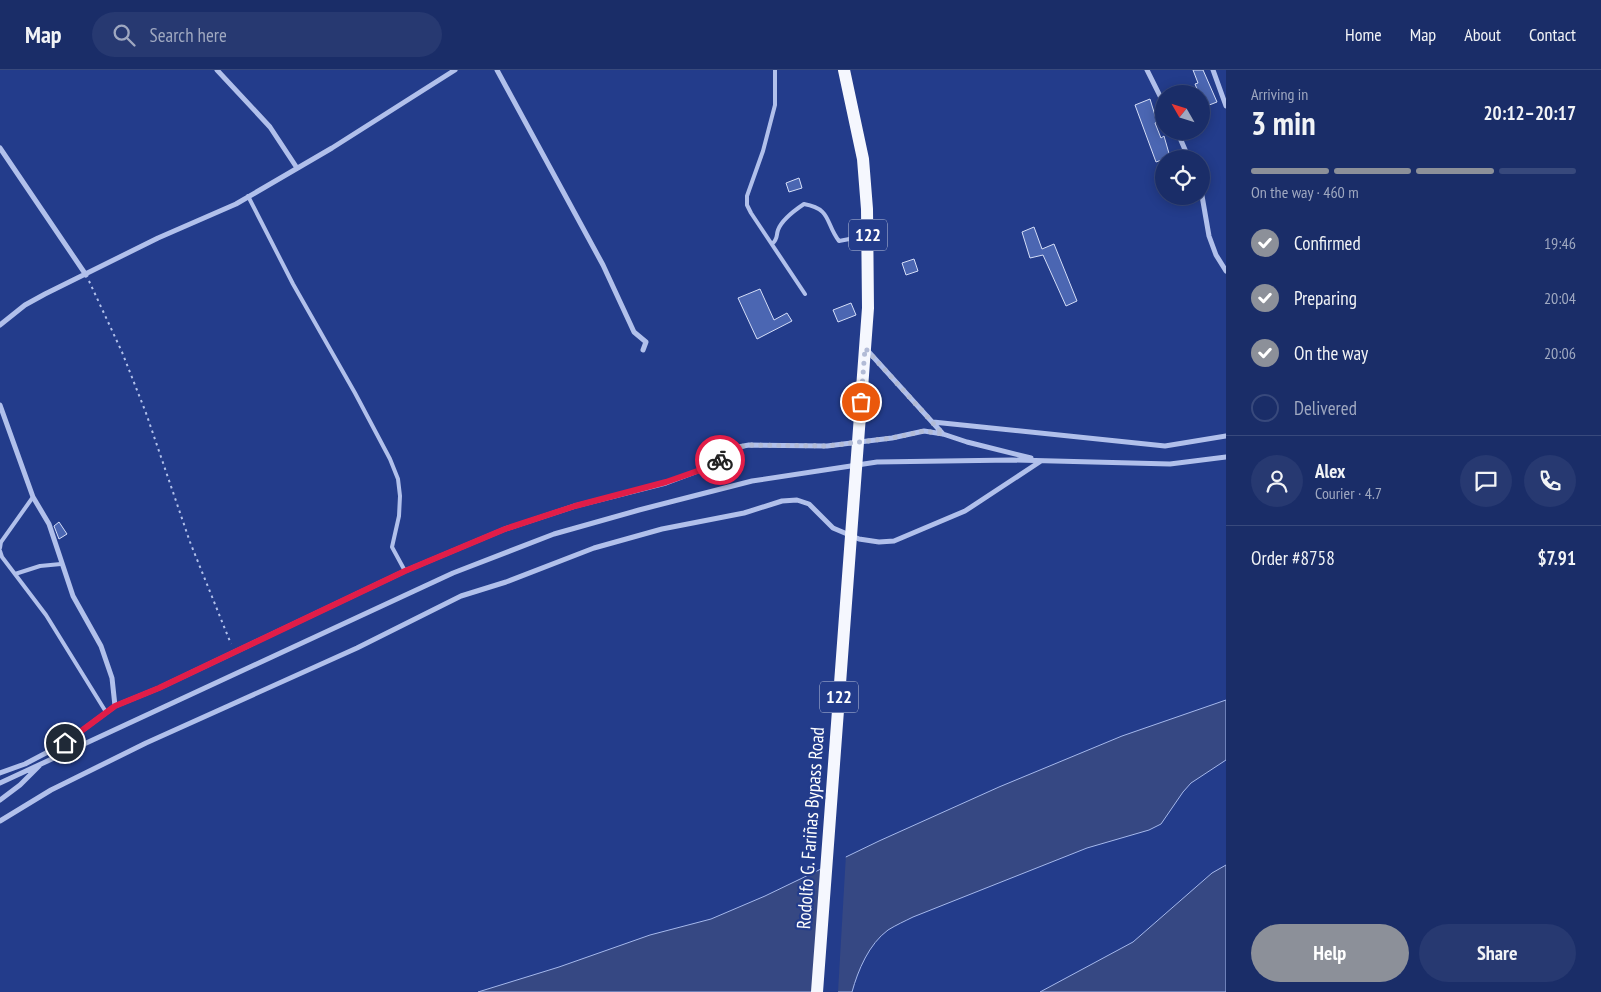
<!DOCTYPE html>
<meta charset="utf-8">
<style>
:root{--surface:#1a2d68;--page:#273971;--text:#f1f3f6;--muted:#9fa8c0;--line:#38497c;--accent:#8c9099}
body{margin:0;font-family:"PT Sans Narrow",sans-serif;background:var(--page);color:var(--text);height:100vh;display:flex;flex-direction:column;font-size:19px;white-space:nowrap}
*{box-sizing:border-box;margin:0}
p{font-size:16px;color:var(--muted)}
.icon{flex:none;width:28px;height:28px;fill:none;stroke:currentColor;stroke-width:2;stroke-linecap:round;stroke-linejoin:round}
.map{position:relative;flex:1;overflow:hidden}
.details{display:flex;flex-direction:column;background:var(--surface);width:375px}
.details>*{flex:none}
.needle{width:32px;rotate:309deg}
.buttons{position:absolute;left:1155px;top:15px;display:grid;gap:10px}
.buttons a{display:grid;place-items:center;width:55px;height:55px;border-radius:50%;background:var(--surface);box-shadow:0 2px 12px #0003,0 0 0 1px var(--line);font-size:25px}
.pin{position:absolute;display:grid;place-items:center;width:42px;height:42px;color:#fff;margin:-21px;border:2px solid #fff;border-radius:50%;box-shadow:0 1px 5px #0007}
.courier{position:absolute;display:grid;place-items:center;width:50px;height:50px;margin:-25px;border:4px solid #e11d48;border-radius:50%;background:#fff;color:#222;box-shadow:0 1px 6px #0007}
.head em{font-style:normal;font-weight:700}
.head div{display:flex;flex-direction:column-reverse}
.head{display:flex;align-items:center;justify-content:space-between;height:85px;padding:0 25px}
h1{font-size:32px;font-weight:700;line-height:38px}
.bar{display:grid;grid-template-columns:repeat(4,1fr);gap:8px 5px;align-content:center;height:60px;padding:0 25px}
.bar i{height:6px;border-radius:4px;background:var(--line)}
.bar .current{background:var(--accent)}
.bar p{grid-column:span 4}
.line{display:flex;align-items:center;gap:12px;padding:0 25px;border-top:1px solid var(--line)}
.line div{flex:1}
.round{display:grid;place-items:center;flex:none;width:52px;height:52px;border-radius:26px;background:var(--page)}
ol{padding:0 25px;list-style:none}
li{display:flex;align-items:center;gap:15px;height:55px}
li p{margin-inline-start:auto}
li .icon{padding:5px;border-radius:50%;background:var(--accent);color:#fff;stroke-width:4}
li:last-child{color:var(--muted)}
li i{width:28px;height:28px;border:2px solid var(--line);border-radius:50%}
.primary-button{display:flex;gap:10px;margin-top:auto;padding:10px 25px}
.primary-button a{flex:1;height:58px;border-radius:30px;background:var(--accent);color:#fff;font-size:20px;font-weight:700;line-height:58px;text-align:center}
.primary-button a+a{background:var(--page);color:var(--text)}
header{display:flex;align-items:center;gap:30px;box-sizing:border-box;height:70px;padding:0 25px;background:var(--surface);border-bottom:1px solid var(--line)}
header strong{font-size:24px}
nav{display:flex;gap:28px;margin-inline-start:auto;font-size:18px}
.search{width:350px;height:45px;background:var(--page);display:flex;align-items:center;gap:12px;box-sizing:border-box;padding:0 18px;border-radius:28px;color:var(--muted);font-size:19px}
main{display:flex;flex:1;min-height:0}
.map>svg:first-child{display:block}
.water{fill:#364883;stroke:#a5b8ec}
.pier{fill:#233c8b}
.building{fill:#4b66b2;stroke:#d5def8}
.lines{fill:none;stroke-linecap:round;stroke-linejoin:round}
.path{stroke:#b1c0eb;stroke-width:2;stroke-dasharray:2.5 4;stroke-linecap:butt}
.lane{stroke:#b1c0eb;stroke-width:4}
.street{stroke:#b1c0eb;stroke-width:5}
.primary{stroke:#f5f7fe;stroke-width:12}
.done{stroke:#b2bbd6;stroke-width:5;stroke-dasharray:0 9}
.route{stroke:#e11d48;stroke-width:6}
.labels{text-anchor:middle;stroke-width:4.5;stroke-linejoin:round;paint-order:stroke}
.shield{fill:#233c8b;stroke:#bdc4dc;stroke-width:1}
.shield-label{font-size:18px;font-weight:bold;fill:#fff}
.street-label{font-size:19px;fill:#fff;stroke:#233c8b}
</style>
<header>
<strong>Map</strong>
<div class="search"><svg class="icon" aria-label="search" viewBox="0 0 24 24"><circle cx="10" cy="10" r="6"/><path d="M15 15l6 6"/></svg>Search here</div>
<nav><a>Home</a><a>Map</a><a>About</a><a>Contact</a></nav>
</header>
<main>
<div class="map">
<svg width="1226" height="922" viewBox="0 0 1226 922">
<rect width="100%" height="100%" fill="#233c8b"/>
<path class="water" d="M1226,630V690L1191,713L1183,722L1161,754L1149,760L1087,778L913,847C905,851 896,855 888,860C869,874 858,900 852,922H478L559,897L650,865L711,849L765,826L879,771L999,717L1122,666Z
M1226,795V922H1040L1133,872L1212,803Z"/>
<path class="pier" d="M846,784L838,922H812L821,796Z"/>
<path class="building" d="M1193,0H1203L1217,32L1204,37L1201,30V24H1199L1195,14L1198,13Z
M1150,29L1157,52L1155,53L1161,68L1164,66L1170,87L1156,92L1135,35Z
M799,108L802,118L789,122L786,113Z
M1034,157L1042,179L1054,174L1077,231L1066,236L1043,185L1030,188L1022,162Z
M914,189L918,201L906,205L902,193Z
M760,219L774,250L787,243L792,251L757,269L738,228Z
M851,233L856,245L838,252L833,240Z
M59,452L67,464L59,469L54,456Z"/>
<g class="lines">
<path class="path" d="M89,211L122,282L146,343L190,472L231,574"/>
<path class="lane" d="M775,0V35L763,81L747,126V135L751,143L805,224
M248,126L293,214L355,323L390,389L398,409L400,426L399,446L392,477L405,501
M772,174C778,169 776,166 778,160C782,149 795,140 804,134C832,139 825,153 839,171L865,166
M0,478L1,472L33,427
M0,481L2,487L46,545L106,642
M15,504L40,496L61,494"/>
<path class="street" d="M217,0L270,57L297,98
M497,0L603,195L634,262L646,272L643,280
M1147,0L1164,34
M1213,0L1226,36
M1177,61L1189,89
M0,78L86,205
M1201,120L1209,166L1216,185L1226,201
M0,255L25,235L45,224L158,168L236,134L332,78L455,0
M867,280L943,364
M0,335L33,427L49,454L73,526L101,576L112,608L115,636
M933,352L1165,376L1226,366
M0,703L25,694L65,673L115,636L159,618L405,501L505,459L575,436L666,413L706,398L738,377L749,375L827,376L892,368L924,361L943,364L967,372L1031,388
M0,713L453,503L554,464L639,440L752,411L877,392L1012,390L1170,394L1226,387
M0,730L20,715L39,696
M0,751L51,720L146,673L357,578L461,526L506,512L594,478L662,459L744,443L782,431L797,430L809,434L833,458L859,469L879,472L894,471L965,441L1041,391"/>
<path class="primary" d="M817,922L868,238L867,139L863,89L844,0"/>
</g>
<g class="lines">
<path class="done" d="M720,390C730,381 736,377 749,375L827,376L892,368L924,361L943,364L865,278L861,332"/>
<path class="route" d="M65,673L115,636L159,618L405,501L505,459L575,436L666,412L706,398L720,390"/>
</g>
<g class="labels">
<g class="shield">
<rect x="849" y="149.5" width="38" height="31" rx="4"/>
<rect x="820" y="611.5" width="38" height="31" rx="4"/>
</g>
<g class="shield-label">
<text x="868" y="171">122</text>
<text x="839" y="633">122</text>
</g>
<g class="street-label">
<text transform="translate(810 758) rotate(-86)" y="7">Rodolfo G. Fariñas Bypass Road</text>
</g>
</g>
</svg>
<div class="buttons">
<a><svg class="needle" viewBox="-14 -14 28 28"><path d="M0-13l5 13h-10z" fill="#e53935"/><path d="M0 13l5-13h-10z" fill="#9fa8c0"/></svg></a>
<a><svg class="icon" aria-label="locate" viewBox="0 0 24 24"><circle cx="12" cy="12" r="6"/><path d="M12 2v4M12 18v4M2 12h4M18 12h4"/></svg></a>
</div>
<div class="pin" style="left:861px;top:332px;background:#ea580c"><svg class="icon" aria-label="bag" viewBox="0 0 24 24"><path d="M5 8h14l-1 12H6zM9 8a3 3 0 0 1 6 0"/></svg></div>
<div class="pin" style="left:65px;top:673px;background:#1f2937"><svg class="icon" aria-label="home" viewBox="0 0 24 24"><path d="M3 11l9-7 9 7M6 9v11h12V9"/></svg></div>
<div class="courier" style="left:720px;top:390px"><svg class="icon" aria-label="bike" viewBox="0 0 24 24"><circle cx="6" cy="16" r="4"/><circle cx="18" cy="16" r="4"/><path d="M6 16l4-8h5l3 8M10 8l3 8H6M13 5h3"/></svg></div>
</div>
<section class="details">
<div class="head"><div><h1>3 min</h1><p>Arriving in</p></div><em>20:12–20:17</em></div>
<div class="bar"><i class="current"></i><i class="current"></i><i class="current"></i><i></i><p>On the way · 460 m</p></div>
<ol>
<li><svg class="icon" aria-label="check" viewBox="0 0 24 24"><path d="M5 12l5 5 9-10"/></svg>Confirmed<p>19:46</p></li>
<li><svg class="icon" aria-label="check" viewBox="0 0 24 24"><path d="M5 12l5 5 9-10"/></svg>Preparing<p>20:04</p></li>
<li><svg class="icon" aria-label="check" viewBox="0 0 24 24"><path d="M5 12l5 5 9-10"/></svg>On the way<p>20:06</p></li>
<li><i></i>Delivered</li>
</ol>
<div class="line" style="height:90px"><a class="round"><svg class="icon" aria-label="person" viewBox="0 0 24 24"><circle cx="12" cy="8" r="4"/><path d="M4 21q1-7 8-7t8 7"/></svg></a><div><b>Alex</b><p>Courier · 4.7</p></div><a class="round"><svg class="icon" aria-label="chat" viewBox="0 0 24 24"><path d="M4 5h16v11H9l-5 4z"/></svg></a><a class="round"><svg class="icon" aria-label="phone" viewBox="0 0 24 24"><path d="M5 4h4l2 5-3 2q2 4 5 5l2-3 5 2v4C11 20 4 13 5 4z"/></svg></a></div>
<div class="line" style="height:65px"><div>Order #8758</div><b>$7.91</b></div>
<div class="primary-button"><a>Help</a><a>Share</a></div>
</section>
</main>
